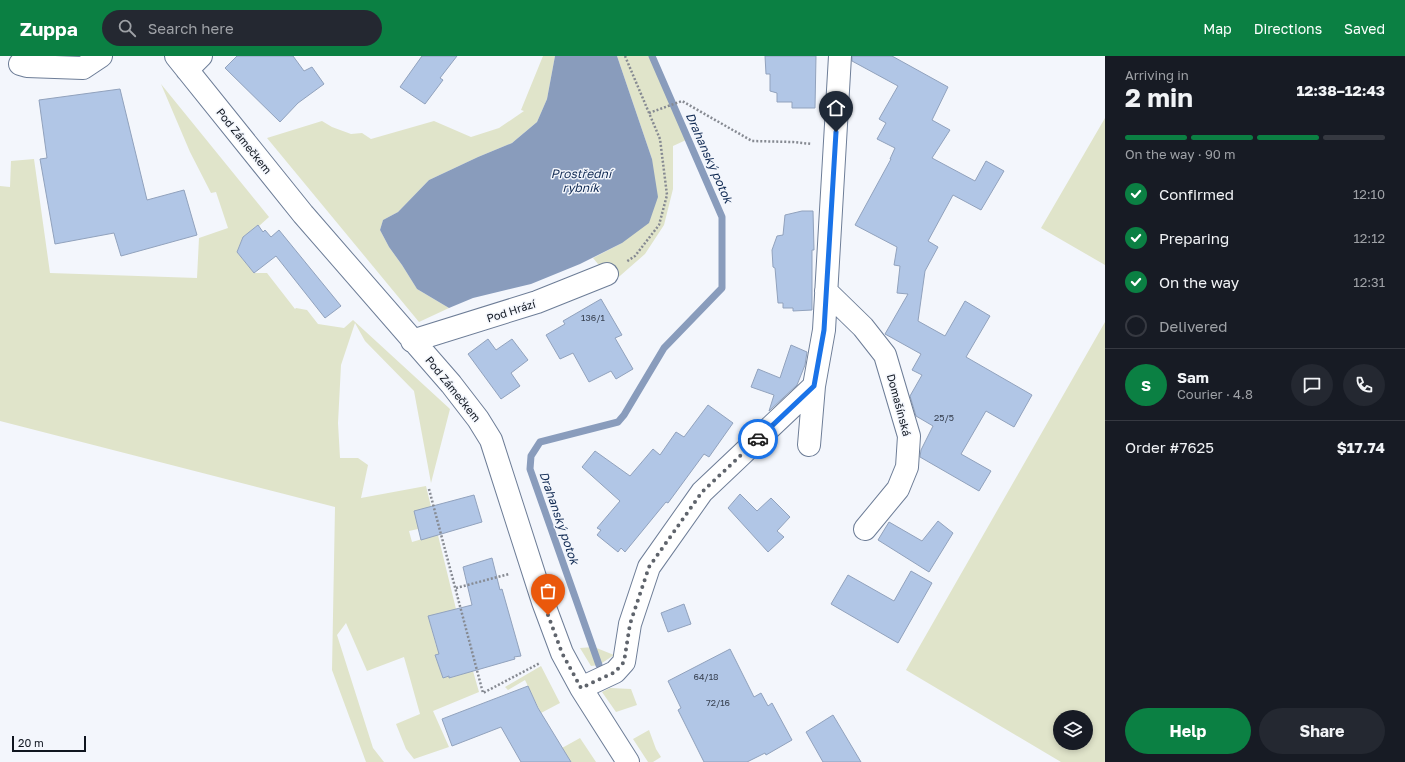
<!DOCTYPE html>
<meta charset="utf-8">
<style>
:root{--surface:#171b24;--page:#242831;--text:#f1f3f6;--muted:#9ea1a6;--line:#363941;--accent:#0b8043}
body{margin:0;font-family:"Golos Text",sans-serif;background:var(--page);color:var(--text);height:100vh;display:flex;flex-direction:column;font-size:15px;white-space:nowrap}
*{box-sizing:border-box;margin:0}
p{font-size:13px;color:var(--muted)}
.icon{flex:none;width:22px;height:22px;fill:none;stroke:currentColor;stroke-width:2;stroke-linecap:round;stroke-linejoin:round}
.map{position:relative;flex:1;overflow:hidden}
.side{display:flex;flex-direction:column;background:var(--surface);width:300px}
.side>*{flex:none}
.tools{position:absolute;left:1053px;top:654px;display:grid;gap:8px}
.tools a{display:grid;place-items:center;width:40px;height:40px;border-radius:50%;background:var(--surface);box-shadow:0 2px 6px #0003;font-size:20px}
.scale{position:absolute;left:12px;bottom:10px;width:74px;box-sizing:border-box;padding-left:4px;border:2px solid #0f151f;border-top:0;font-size:11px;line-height:14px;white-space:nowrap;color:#0f151f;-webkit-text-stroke:3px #f3f6fc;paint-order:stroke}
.pin{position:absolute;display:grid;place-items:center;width:34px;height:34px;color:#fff;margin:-41px -17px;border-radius:50% 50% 50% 0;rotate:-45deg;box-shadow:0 0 4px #0007}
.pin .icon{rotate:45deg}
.courier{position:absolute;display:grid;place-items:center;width:40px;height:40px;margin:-20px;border:3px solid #1a73e8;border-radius:50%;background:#fff;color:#222;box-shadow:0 1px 5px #0007}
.head em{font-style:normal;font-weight:700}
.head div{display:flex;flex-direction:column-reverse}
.head{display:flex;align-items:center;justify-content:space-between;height:68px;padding:0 20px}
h1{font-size:26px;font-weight:700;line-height:30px}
.bar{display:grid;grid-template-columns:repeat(4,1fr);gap:6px 4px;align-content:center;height:48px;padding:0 20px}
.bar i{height:5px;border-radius:3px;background:var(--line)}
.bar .on{background:var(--accent)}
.bar p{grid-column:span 4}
.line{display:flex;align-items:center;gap:10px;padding:0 20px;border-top:1px solid var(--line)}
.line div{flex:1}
.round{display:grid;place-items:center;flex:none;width:42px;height:42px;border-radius:21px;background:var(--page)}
ol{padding:0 20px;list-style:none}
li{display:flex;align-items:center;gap:12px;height:44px}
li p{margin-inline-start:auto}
li .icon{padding:4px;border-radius:50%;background:var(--accent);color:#fff;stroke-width:4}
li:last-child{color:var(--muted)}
li i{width:22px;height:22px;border:2px solid var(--line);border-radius:50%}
.action{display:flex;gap:8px;margin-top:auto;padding:8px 20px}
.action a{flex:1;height:46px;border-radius:24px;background:var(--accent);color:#fff;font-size:16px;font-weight:700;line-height:46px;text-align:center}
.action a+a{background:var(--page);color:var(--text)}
header{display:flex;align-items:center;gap:24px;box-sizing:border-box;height:56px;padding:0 20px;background:var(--accent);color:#fff}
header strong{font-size:19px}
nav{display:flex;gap:22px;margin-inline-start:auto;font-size:14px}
.search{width:280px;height:36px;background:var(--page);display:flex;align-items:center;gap:10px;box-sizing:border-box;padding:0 14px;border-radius:22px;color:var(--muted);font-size:15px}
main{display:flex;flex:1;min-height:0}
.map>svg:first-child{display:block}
.green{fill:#e0e4ca;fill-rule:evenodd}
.water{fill:#899cbc}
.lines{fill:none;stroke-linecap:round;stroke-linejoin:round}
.stream{stroke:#899cbc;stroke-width:7}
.building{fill:#b1c6e6;stroke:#91a2bd}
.minor-casing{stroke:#6d7d97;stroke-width:24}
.path{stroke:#868a92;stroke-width:2.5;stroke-dasharray:2 2;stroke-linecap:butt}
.minor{stroke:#fff;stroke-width:22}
.done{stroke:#5f646c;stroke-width:4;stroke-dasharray:0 7.2}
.route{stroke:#1a73e8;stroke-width:5}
.labels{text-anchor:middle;stroke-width:3;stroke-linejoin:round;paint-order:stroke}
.number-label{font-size:9px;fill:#384151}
.street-label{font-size:11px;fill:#0f151f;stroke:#f3f6fc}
.water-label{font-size:12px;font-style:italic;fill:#102a53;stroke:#f3f6fc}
</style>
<header>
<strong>Zuppa</strong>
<div class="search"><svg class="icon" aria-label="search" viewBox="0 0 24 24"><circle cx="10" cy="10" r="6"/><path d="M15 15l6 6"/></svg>Search here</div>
<nav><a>Map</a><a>Directions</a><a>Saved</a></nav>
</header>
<main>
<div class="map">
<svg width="1105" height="706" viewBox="0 0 1105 706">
<rect width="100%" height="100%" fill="#f3f6fc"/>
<path class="green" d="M543,0H555L547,43L537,66L512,87L478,101L429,124L398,156L383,164L380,174L389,191L402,209L417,233L449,252L419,266L267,82L322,65L332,71L351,78L362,77L371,83L434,65L471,81L499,72L524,55L521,54Z
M617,0H649L686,84L673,90V133L664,169L645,198L613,226L593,202L622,187L652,103Z
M161,28L269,161L259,170L258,169L243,181L237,196L254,217H267L295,253L296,252L307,254L318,268L344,272L353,264L450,353L431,427L414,335L365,285L355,267L341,309L338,367L340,402H358L368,409L361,442L426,430L456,553L428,560L436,589L463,581L466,590L435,599L443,622L449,620V622L473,615L479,636L433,655L449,691L414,703L406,693L396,668L420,658L404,601L367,615L346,567L337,579L373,692L384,706H366L332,614L335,451L0,365V130L10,131L11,105L34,103L50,217L197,222L199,182L228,172L216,136L211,137L190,96ZM418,473L436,479L412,486L409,475Z
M1105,62V209L1041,172Z
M1105,266V706H1061L906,614ZM1060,661H1086V687H1060Z
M594,591L614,599L599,609L591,610L580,592Z
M541,610L560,647L541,657L525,624L508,634L505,631Z
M610,632L631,633L637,649L616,656L602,636Z
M649,674L656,693L661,701L653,706H648L633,683Z
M580,682L596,706H571L562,692Z"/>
<path class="water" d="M555,0H617L652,103L658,141L649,167L622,187L580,208L531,228L473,242L449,252L417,233L402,209L389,191L380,174L383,164L398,156L429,124L478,101L512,87L537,66L547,43Z"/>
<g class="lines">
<path class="stream" d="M599,609L530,413L531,400L540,386L618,366L624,359L664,292L722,232V161L652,0"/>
</g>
<path class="building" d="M237,0H293L304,15L312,11L324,28L298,47L280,66L225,12Z
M422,0H457L440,22L443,24L425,48L400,31Z
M765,0H816L815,52H792V46H777V37L770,35V18H766Z
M852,0H892L948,31L932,64L950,74L932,102L975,125L986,105L1004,115L981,154L953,139L928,185L938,191L925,215L918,265L945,280L965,245L990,260L966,301L1032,339L1014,371L986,355L961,398L991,415L979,435L920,401L921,394L933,370L916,360L910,340L922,319L912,314L921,298L885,278L908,238L897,237L900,210L894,209L897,191L855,169L891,103H890L895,92L877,83L886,67L879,63L898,30L852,5Z
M120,33L147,144L184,134L197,179L121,200L114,177L55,188L40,103L47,102L39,44Z
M802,155H813L814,194H812V254L793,255V252H783V247H778L775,212L773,211L772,194L777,180L783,179L785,159Z
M258,169L263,176L265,174L271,181L279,174L341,250L325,262L276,200L254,217L237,196L243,181Z
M601,243L622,279L615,282L633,313L616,323L611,315L589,326L573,297L560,303L546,279L565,268L563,265Z
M488,283L496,294L512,283L528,304L511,317L520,330L501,343L468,298Z
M791,289L807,296L805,309L797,329L769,355L774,339L751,331L758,313L780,322Z
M708,349L733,367L709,401L704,398L668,447L666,446L625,496L621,492L618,496L597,479L601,474L597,472L620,445L582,411L595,395L630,420L653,393L660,399L676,376L684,381Z
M740,438L757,455L771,442L790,461L777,475L784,481L768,496L728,452Z
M474,439L482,466L421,484L414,455Z
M938,465L953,477L929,516L878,484L889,466L922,485Z
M492,502L500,534L502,533L521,600L514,601L515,603L449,622V620L443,622L435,599L439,598L428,560L472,549L463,511Z
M911,515L932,527L898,587L831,548L848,519L894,545Z
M684,548L691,568L668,576L661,557Z
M730,593L754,641L761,637L768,650L772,647L792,684L766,699L765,697L747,706H704L678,654L681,652L668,625Z
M528,630L538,652L571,706H521L501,671L452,690L442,663Z
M833,659L861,706H823L806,676Z"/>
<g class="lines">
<defs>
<path id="minor" d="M176,0L303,158L451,328L478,363L491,384L543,546L562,597L581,632L628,706
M20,8L27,10L83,12L101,0
M187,14L201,0
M826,235L863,271L885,299L909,380L907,411L898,433L865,473
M412,285L537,246L607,218
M809,389L814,330L824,274L840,0
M581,632L615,616L624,606L630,568L649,511L702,436L814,330"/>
</defs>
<use href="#minor" class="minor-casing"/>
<path class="path" d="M625,0L660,83L667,139L659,169L635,200L626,206
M649,57L682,45L752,85L793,86L812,88
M429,433L483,637L540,607
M456,532L509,518"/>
<use href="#minor" class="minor"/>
</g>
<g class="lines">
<path class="done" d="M548,559L562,597L581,632L615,616L624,606L630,568L649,511L702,436L758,383"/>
<path class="route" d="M758,383L814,330L824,274L836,76"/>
</g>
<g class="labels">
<g class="number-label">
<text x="593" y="265">136/1</text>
<text x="944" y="365">25/5</text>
<text x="706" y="624">64/18</text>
<text x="718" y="650">72/16</text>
</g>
<g class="street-label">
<text transform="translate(244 85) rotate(51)" y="4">Pod Zámečkem</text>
<text transform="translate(511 255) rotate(-18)" y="4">Pod Hrází</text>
<text transform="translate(453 333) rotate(51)" y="4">Pod Zámečkem</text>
<text transform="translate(899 349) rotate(75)" y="4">Domašínská</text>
</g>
<g class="water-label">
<text transform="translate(709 102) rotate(66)" y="4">Drahanský potok</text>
<text x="581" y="122">Prostřední<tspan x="581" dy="14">rybník</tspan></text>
<text transform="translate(559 462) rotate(71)" y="4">Drahanský potok</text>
</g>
</g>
</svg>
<div class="tools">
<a><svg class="icon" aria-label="layers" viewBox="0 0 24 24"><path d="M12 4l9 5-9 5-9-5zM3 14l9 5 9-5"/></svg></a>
</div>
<div class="scale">20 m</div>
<div class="pin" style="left:548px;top:559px;background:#ea580c"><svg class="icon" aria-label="bag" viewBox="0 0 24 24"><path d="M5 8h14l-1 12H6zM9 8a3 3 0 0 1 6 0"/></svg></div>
<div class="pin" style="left:836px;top:76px;background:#1f2937"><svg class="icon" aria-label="home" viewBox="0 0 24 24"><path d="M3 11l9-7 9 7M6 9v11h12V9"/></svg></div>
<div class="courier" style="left:758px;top:383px"><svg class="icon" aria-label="car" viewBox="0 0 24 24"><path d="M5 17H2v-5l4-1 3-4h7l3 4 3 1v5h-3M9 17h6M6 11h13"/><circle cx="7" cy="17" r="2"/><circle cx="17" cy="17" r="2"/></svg></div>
</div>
<section class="side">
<div class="head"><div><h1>2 min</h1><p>Arriving in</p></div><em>12:38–12:43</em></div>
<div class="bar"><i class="on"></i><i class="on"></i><i class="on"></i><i></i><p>On the way · 90 m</p></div>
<ol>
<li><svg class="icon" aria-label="check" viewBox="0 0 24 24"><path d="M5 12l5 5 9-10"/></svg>Confirmed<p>12:10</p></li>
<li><svg class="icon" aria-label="check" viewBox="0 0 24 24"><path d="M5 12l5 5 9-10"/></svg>Preparing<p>12:12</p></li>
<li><svg class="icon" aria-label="check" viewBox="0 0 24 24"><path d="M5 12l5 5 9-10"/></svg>On the way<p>12:31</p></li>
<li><i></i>Delivered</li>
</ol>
<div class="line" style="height:72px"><b class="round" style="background:var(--accent);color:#fff">S</b><div><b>Sam</b><p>Courier · 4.8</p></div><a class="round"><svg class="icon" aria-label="chat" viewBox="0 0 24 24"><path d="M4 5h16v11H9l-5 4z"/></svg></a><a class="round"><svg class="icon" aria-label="phone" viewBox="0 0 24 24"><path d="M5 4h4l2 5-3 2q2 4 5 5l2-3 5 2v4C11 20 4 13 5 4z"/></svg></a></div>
<div class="line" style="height:52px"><div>Order #7625</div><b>$17.74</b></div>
<div class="action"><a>Help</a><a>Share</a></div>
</section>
</main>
